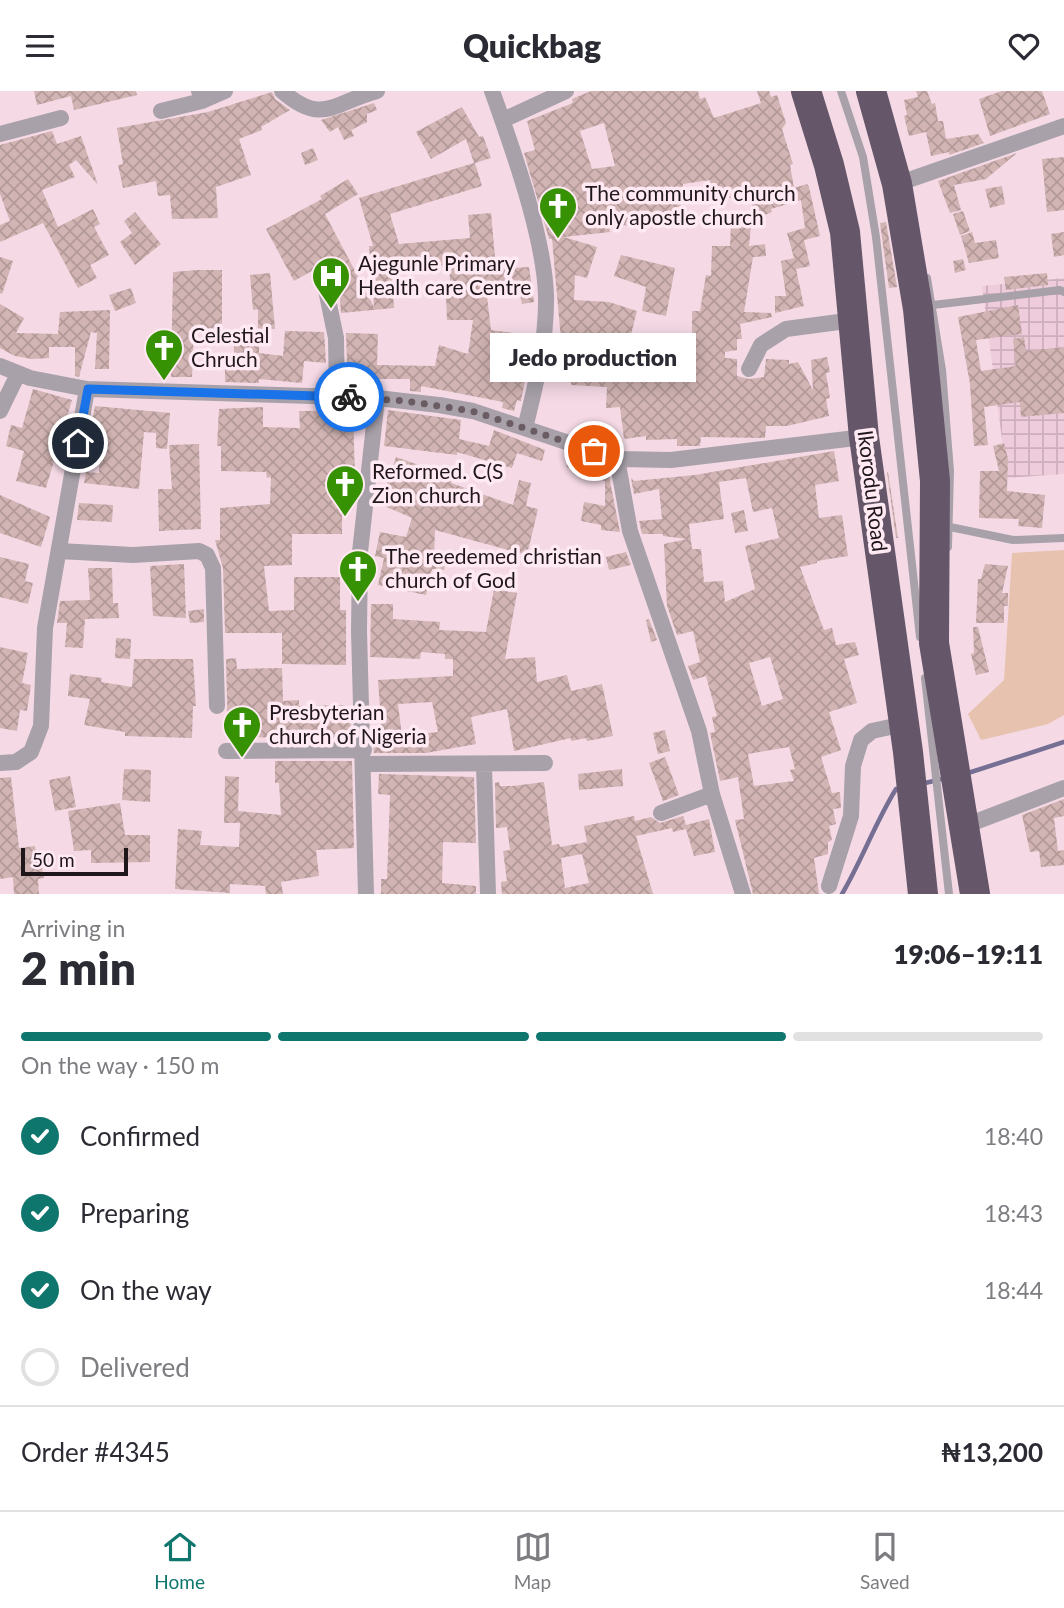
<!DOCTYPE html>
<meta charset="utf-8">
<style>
:root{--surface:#fff;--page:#f2f2f3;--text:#2b2b33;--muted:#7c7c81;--line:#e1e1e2;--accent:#0f766e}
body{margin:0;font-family:Lato,sans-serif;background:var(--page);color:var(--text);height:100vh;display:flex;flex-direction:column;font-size:26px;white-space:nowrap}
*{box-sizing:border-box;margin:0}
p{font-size:23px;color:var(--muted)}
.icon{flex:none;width:38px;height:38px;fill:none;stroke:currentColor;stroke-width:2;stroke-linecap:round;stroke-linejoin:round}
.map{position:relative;height:803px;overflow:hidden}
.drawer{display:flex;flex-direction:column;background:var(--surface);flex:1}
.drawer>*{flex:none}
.scale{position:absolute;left:21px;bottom:18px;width:107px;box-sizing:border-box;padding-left:7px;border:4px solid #20171b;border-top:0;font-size:19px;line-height:24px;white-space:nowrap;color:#20171b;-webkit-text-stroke:5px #ffe9f2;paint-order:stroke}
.pin{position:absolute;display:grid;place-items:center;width:60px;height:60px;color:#fff;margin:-30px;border:4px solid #fff;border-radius:50%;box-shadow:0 2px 7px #0007}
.courier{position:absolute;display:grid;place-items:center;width:70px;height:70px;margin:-35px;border:5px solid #1a73e8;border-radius:50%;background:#fff;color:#222;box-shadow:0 2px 9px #0007}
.bubble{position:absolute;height:49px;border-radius:0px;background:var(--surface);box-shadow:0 4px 18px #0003;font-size:23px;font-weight:800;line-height:49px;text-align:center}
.overview em{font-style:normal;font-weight:800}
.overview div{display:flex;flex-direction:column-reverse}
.overview{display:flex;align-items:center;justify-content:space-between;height:119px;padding:0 21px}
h1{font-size:46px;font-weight:800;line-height:52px}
.bar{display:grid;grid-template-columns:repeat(4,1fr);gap:10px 7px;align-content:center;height:84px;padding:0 21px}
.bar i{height:9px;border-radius:5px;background:var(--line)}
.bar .selected{background:var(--accent)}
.bar p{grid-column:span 4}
.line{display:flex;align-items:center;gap:18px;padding:0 21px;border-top:2px solid var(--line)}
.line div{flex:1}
ol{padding:0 21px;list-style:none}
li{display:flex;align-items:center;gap:21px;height:77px}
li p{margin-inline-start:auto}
li .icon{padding:7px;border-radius:50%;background:var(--accent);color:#fff;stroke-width:4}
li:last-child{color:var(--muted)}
li i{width:38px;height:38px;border:4px solid var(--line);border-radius:50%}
header{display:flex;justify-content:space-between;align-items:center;height:91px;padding:0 21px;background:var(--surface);font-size:32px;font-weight:800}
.menu{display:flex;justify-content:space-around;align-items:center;height:98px;border-top:2px solid var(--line);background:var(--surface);font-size:19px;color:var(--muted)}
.menu a{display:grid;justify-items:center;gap:4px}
.menu .selected{color:var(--accent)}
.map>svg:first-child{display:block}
.industrial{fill:url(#industrial-grid)}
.grass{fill:#e7c2ae}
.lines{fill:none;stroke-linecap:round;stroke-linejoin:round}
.stream{stroke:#766f94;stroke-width:4.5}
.building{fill:url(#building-cross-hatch);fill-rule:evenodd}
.lane{stroke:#a8a1aa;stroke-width:8}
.street{stroke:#a8a1aa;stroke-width:16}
.highway{stroke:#655669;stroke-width:30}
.done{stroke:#6b5b62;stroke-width:7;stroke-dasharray:0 12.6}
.route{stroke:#1a73e8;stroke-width:9}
.labels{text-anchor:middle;stroke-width:7;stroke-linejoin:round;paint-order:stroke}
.poi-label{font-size:21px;fill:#20171b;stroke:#ffe9f2;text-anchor:start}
.street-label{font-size:21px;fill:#20171b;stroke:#ffe9f2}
</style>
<header><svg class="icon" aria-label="menu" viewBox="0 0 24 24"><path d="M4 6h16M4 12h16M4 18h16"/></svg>Quickbag<svg class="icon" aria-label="heart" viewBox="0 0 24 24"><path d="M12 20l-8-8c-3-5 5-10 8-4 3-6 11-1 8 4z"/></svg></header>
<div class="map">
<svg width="1064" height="803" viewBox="0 0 1064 803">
<defs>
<pattern id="industrial-grid" width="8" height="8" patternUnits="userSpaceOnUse" patternTransform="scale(1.75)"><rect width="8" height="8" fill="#efccdb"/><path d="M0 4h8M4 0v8" fill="none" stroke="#cdaebb"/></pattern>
<pattern id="building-cross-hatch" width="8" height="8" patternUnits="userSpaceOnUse" patternTransform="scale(1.75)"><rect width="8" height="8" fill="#d1b4b3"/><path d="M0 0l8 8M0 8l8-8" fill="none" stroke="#b39a99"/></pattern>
</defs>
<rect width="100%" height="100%" fill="#f5dae6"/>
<path class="industrial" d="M1064,187V383L1007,387L982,195Z"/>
<path class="grass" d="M1064,459V624L1048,633L981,649L968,623L1004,589L1012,462Z"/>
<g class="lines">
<path class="stream" d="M965,683L1064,651
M921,693L946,687
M842,803C862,769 875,732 896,698L902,697"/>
</g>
<path class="building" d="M34,0H136L137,4L74,19L71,5L37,14Z
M591,0H698L700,8L705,6L714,27L761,12L757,0H769L771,6L777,4L786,32L782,38L793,73L790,74L794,97L807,93L809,96L820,145L804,149L810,175L796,178L804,215L775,222V205H786L781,170L794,167L787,142L805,137L801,109L771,118L772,121L758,127L748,106L711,108L710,89L683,93L679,134L648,131L647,136L609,133L610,141L564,146L597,156L587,187L575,184L574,209L609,211L637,220L628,255L692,259V220H700L706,184L711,185L712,155H730L731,133L751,135L749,155L765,153L766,165L753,166L744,221L771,222L772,226L740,233L742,248H737V259L725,261V267L737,268V285L749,288L764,286L766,268L789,269V273L798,271L813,299L811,269L827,266L830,281L826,282L830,307L826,308L829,325L787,335H766L765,347L701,346L700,355H677V348L646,349V345L624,348L620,316L606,317L607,296L571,294L572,260H562L552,148H549L524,62L535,59L527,30L573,12L572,8ZM604,32L615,75L592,78L580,40Z
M916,0H927L932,13L935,12L938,30H943L946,48L978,43L984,52L949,64V61L931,65L926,41L909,45L904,25L907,24L904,9L918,6Z
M1002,0H1042L1050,23L990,45L979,8Z
M272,1L275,8L290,19L261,36L262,39L239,48L251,84L216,96L218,127L172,128L170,104L158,105L156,90L123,97L118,74L123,73L117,37L208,21Z
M374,12L377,19L367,23V31L351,39L354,45L344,49L338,36L330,41L321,29Z
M462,16L479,46L483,45L491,67L475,72L482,95L390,123L399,153L470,147L468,124L491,122L496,178L529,176L534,211L522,213L518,192L486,197L491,239L514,242L511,265L531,259L521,310L517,309L514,320L502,317L503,311L421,295V301L410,300V288H376V294H361V273H347L346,242L378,243L377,274L435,275L439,254L468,263L473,229H447L446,204H451L449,174L391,178L394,217L341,222L339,196L326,172L294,190L266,138L322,108L320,105L348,88L358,103L325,123L374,216L369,155H373L359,107L474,72L466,48L431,68L416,41Z
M52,40L57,53L81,45L98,94L76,69L69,74L75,86L42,99L58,136L93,118L100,133L94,136L109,164L90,174L97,187L78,197L43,132L0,151V134L10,130L0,103V54Z
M313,57L318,69L305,74L301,62Z
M1017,62L986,88L954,94L961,119L950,122L938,90Z
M1064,66V119L1047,121L1042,68Z
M1002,95L1005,113L990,117L985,98Z
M963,120L970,140L960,144L953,123Z
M135,121L161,153L135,174L120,151L132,142L124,130Z
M886,131L897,196L889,197L880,132Z
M972,141L975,152L996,149L999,167L969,172L961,145Z
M1064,141V164L1054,166L1051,143Z
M621,164L675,177L666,225L642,220L646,196L614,185Z
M0,166L13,170L2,203L0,202Z
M963,168L966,179L955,182L953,170Z
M198,179H222V237L194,238L192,286H171L173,181Z
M270,182L275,238H258V218L253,219L250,184Z
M1047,182L1048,194L1006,199L1004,186Z
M131,197L136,212L115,220L109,204Z
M0,213L24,227L16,242L58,243L60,221L110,219L109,278H95L97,242L91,241L79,286L75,285V256H49V267L32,268L15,265L0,257Z
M1018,214L1022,243L976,249L981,280L1016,275L1013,248L1024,246L1026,260L1064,256V322L1021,326L1020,311L984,316L988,354L974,355L970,293L958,226Z
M285,240L324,241L326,272L304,270L302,292L259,288V292L225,291V278H234V252H259V262L283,265Z
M33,298L72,309L46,397L16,390L24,360L6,355L11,334L22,337Z
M95,315L170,322L167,358L156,357V342L144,341L139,398L84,392L86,381L99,382L100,357L87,356Z
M263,316V336L300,337L299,320H353L355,388H358L355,409H342V443H292V474L264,475L269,520L294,519V486H340V519H346V574L282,573V542H225L223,477L215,449H220V417L270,413L271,386L267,387L266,381L221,380V355H217L219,318Z
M388,319L461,329L459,348L489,355L494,339L545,359L542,370L517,362L512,377L457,361V364L384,355Z
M1004,352L1008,368L1007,400L1045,404L1042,437L1018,435L1019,428L979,427L980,380H999L993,355Z
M199,353L201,438L159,440L158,398H172L169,354Z
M834,360L839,390L815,394L819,427L842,424L848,465L817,470V472L800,476L824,539L832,537L836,554L855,551L859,564L844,568L857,612L829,621L841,659L821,666L832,702L840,701L841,717L833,718L836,733L829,735L832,749L828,751V763L814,767L819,803H753L735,729L744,728L738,686L720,690L710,642L715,641L712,626L717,625L706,585L693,589L688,575L700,571L693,540L677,544L667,515L664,453L687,448L663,445V443H642L639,430L662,428L659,398L634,403L631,387L634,390L695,384ZM746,387L753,421L772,417L779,447L745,455L755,498L725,511L723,490L704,491L701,458H692L689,433L724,428L719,391ZM770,566L783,608L762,615L749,572ZM789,656L795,678L790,679L794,690L754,695L748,663Z
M396,366L453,386L451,392L513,414L519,389L531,392L526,415L538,418L527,464L435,439L434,465L446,467L444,479L432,478L426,504L378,494L384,467L375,465L380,441L406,446L412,427L380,413Z
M569,366L608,380L620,441L601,439V434L581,430L584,411L605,415V390L566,376Z
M887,381H888L898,447H896Z
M0,404L50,426L41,456L0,442Z
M79,412L113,414L112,431L77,429Z
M744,419L748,440L735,442L731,422Z
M626,461L631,474L609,479L606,466Z
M0,466L29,473L25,490L33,492L28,513L0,506Z
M184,473L186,527L153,525L150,475Z
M985,473L1008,475L1002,502H1008V515H1004V532H976L978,488H981Z
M88,477H112L113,512H118L119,527L85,528L83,557L65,556L67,532H57L60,510L90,509Z
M494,498L517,502L505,568L535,566L537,591L567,584L571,600L602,593L613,645L587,650L586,647L571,650V647L514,660L507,618L471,626L476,653L426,662H374L372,645L382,644L378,589L453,585V568H445V563L421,561L420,568L370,566L371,513H393V528L440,531L439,539L486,541ZM432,611L438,641L402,645L398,613Z
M204,518V531L190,532L188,520Z
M649,528L657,549L651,551L646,529Z
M973,536H978L989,581L976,584L971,563L974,562Z
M116,547L131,548L130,568L115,567Z
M0,556L28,562L22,592L31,594L27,620L20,619L17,640L0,637Z
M236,567L237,578L282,577L283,610L299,609V615L345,614V627H351V647L228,646L226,568Z
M134,568H193L196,615H193L192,647L125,645V641L84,634L90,608L68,605L70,583L102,587L101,591L132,596Z
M665,639L670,660L658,663L653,642Z
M665,666L679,704L663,710L649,672Z
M275,670H352L354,757L316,759L319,785L281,791L283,803H266L265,795L230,793V802L175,798L178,738L202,740L200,754L239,756L240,732H224L225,685L239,686L238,720L281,724L279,692H275Z
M124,678L151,679L150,711L122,709Z
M622,678L623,695L579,699L578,683Z
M379,683L474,686L476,752L443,751L442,792L476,795V803H381V788H387L390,704L378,703Z
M70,685L76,716L55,720L49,689Z
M11,686L19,757L35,755L38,777H42L44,787L38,788L39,803H14L13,786L0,788V687Z
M499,691L500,695H513L544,691L552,754L559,753L560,756L587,751L584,735L634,725L635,730L651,726L660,732L683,725L686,734L709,728L715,761L694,765L686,738L673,741L672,737L636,745L653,803H502L501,791L507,790L503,760L510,759L507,736L496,737L495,692ZM582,763L589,792L565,797L561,767Z
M1064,708V725L1054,727L1058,760L1064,759V774L1041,776L1039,760L1030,761L1022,724Z
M120,712L125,744H150V771L91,772V759L74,760L68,720Z"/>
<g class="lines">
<path class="lane" d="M841,0L863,66L876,146L920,546
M927,187L942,279L950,380L948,456
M933,214L1060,199L1064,201
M950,436L1013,449L1064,447
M925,587L949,803"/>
<path class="street" d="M282,0C322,35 333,12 377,0
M492,0C512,56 544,145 546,204C547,249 536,293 525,337
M202,10L225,0
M161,20L202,10L199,0
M503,29L566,0
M0,43L61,27
M897,93L1064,35
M326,199L336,247L337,306
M0,275L30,287L87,298L377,307L439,314L473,320L617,368L671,369L864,346
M749,278L761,254L786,238L854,229
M0,320L18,283
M617,368L630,440L699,640L712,703L743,803
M59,460L133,464L199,460L207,464L213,477L217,615
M226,660L364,659
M0,672L16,671L31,661L41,635L45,537L87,298
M365,673L545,672
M484,675L488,803
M661,722L712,703
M962,736L1064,697
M829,795L851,725L853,675L861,649L872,640L904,633
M366,803L359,540L360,461L377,307"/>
<path class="highway" d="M806,0L829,74L845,141L864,346L908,661L923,803
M871,0L897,93L918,218L935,390L934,552L975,803"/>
</g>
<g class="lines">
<path class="done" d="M349,306L405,310L472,320L594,360"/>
<path class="route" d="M78,352L88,298L349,306"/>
</g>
<defs>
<symbol id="church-pin" viewBox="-11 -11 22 30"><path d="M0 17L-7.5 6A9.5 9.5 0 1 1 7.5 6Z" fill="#369103" stroke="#ffe9f2"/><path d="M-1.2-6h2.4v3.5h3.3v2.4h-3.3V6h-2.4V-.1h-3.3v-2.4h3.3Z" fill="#fff"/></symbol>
<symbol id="hospital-pin" viewBox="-11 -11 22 30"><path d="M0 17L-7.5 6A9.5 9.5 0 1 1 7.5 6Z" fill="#369103" stroke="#ffe9f2"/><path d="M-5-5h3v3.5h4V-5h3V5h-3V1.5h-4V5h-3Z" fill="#fff"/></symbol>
</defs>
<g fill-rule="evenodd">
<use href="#church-pin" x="536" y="93" width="44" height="60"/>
<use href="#hospital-pin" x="309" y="163" width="44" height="60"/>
<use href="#church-pin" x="142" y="235" width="44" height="60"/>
<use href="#church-pin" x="323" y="371" width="44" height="60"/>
<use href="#church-pin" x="336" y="456" width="44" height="60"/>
<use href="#church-pin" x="220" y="612" width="44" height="60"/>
</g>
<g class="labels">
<g class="poi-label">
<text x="585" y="110">The community church<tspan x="585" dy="24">only apostle church</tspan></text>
<text x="358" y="180">Ajegunle Primary<tspan x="358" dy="24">Health care Centre</tspan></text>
<text x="191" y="252">Celestial<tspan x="191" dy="24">Chruch</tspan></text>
<text x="372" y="388">Reformed. C(S<tspan x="372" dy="24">Zion church</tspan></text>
<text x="385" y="473">The reedemed christian<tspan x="385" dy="24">church of God</tspan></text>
<text x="269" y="629">Presbyterian<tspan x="269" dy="24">church of Nigeria</tspan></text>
</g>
<g class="street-label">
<text transform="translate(872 400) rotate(83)" y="7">Ikorodu Road</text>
</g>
</g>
</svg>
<div class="scale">50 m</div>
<div class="pin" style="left:594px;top:360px;background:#ea580c"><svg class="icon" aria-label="bag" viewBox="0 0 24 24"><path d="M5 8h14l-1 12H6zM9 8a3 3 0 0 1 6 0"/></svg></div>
<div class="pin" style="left:78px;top:352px;background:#1f2937"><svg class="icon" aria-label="home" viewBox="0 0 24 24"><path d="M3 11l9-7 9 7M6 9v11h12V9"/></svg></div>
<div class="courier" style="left:349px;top:306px"><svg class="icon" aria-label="bike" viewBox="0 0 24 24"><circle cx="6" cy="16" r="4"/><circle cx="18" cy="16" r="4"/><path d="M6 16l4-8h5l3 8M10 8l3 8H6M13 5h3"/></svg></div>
<div class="bubble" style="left:490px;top:242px;width:206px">Jedo production</div>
</div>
<section class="drawer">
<div class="overview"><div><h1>2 min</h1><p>Arriving in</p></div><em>19:06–19:11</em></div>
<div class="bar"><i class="selected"></i><i class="selected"></i><i class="selected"></i><i></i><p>On the way · 150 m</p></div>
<ol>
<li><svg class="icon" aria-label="check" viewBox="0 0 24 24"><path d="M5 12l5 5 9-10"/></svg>Confirmed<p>18:40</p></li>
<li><svg class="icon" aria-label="check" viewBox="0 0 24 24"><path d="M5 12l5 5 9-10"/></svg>Preparing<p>18:43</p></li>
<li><svg class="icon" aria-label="check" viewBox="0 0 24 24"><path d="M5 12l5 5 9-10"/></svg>On the way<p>18:44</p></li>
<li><i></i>Delivered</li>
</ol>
<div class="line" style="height:91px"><div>Order #4345</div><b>₦13,200</b></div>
</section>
<nav class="menu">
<a class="selected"><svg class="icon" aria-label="home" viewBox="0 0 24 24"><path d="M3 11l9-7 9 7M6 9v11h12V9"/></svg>Home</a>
<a><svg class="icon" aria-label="map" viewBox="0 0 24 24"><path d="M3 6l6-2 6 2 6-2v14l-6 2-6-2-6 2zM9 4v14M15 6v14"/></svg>Map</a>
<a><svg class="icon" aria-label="saved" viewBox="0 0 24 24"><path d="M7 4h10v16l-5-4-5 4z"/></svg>Saved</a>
</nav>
